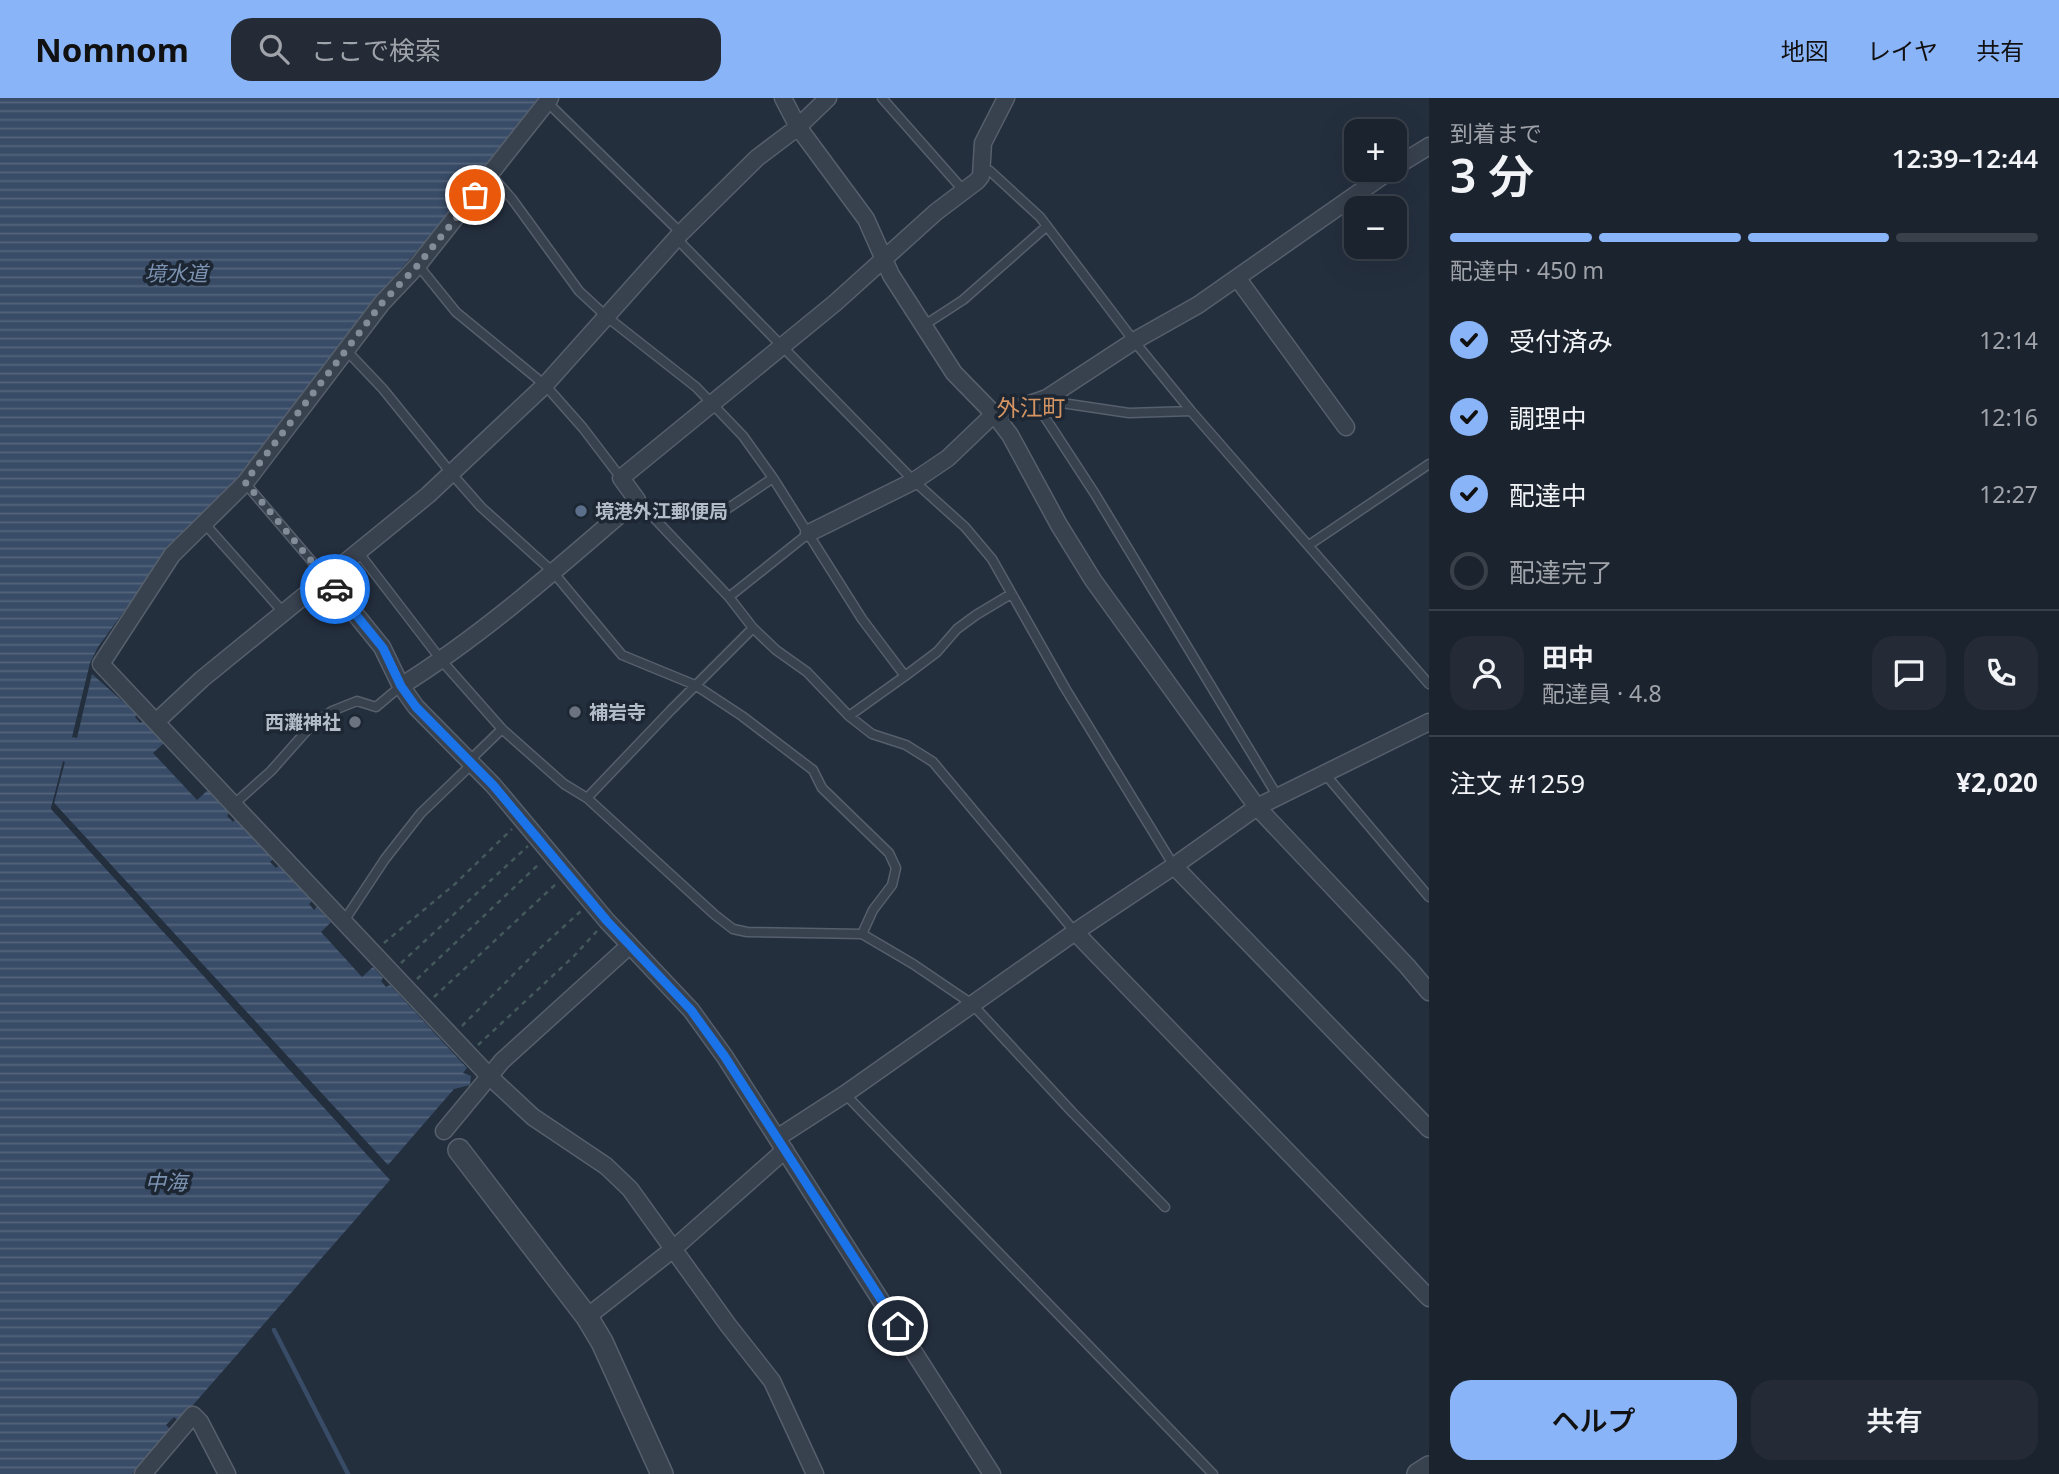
<!DOCTYPE html>
<html lang="ja">
<meta charset="utf-8">
<style>
:root{--surface:#1b232e;--page:#242b36;--text:#f1f3f6;--muted:#a0a4aa;--line:#39404a;--accent:#8ab4f8}
body{margin:0;font-family:"Noto Sans","Noto Sans JP",sans-serif;background:var(--page);color:var(--text);height:100vh;display:flex;flex-direction:column;font-size:26px;white-space:nowrap}
*{box-sizing:border-box;margin:0}
p{font-size:23px;color:var(--muted)}
.icon{flex:none;width:38px;height:38px;fill:none;stroke:currentColor;stroke-width:2;stroke-linecap:round;stroke-linejoin:round}
.map{position:relative;flex:1;overflow:hidden}
.drawer{display:flex;flex-direction:column;background:var(--surface);width:630px}
.drawer>*{flex:none}
.fabs{position:absolute;left:1344px;top:21px;display:grid;gap:14px}
.fabs a{display:grid;place-items:center;width:63px;height:63px;border-radius:14px;background:var(--surface);box-shadow:0 7px 28px #0002,0 0 0 2px var(--line);font-size:35px}
.pin{position:absolute;display:grid;place-items:center;width:60px;height:60px;color:#fff;margin:-30px;border:4px solid #fff;border-radius:50%;box-shadow:0 2px 7px #0007}
.courier{position:absolute;display:grid;place-items:center;width:70px;height:70px;margin:-35px;border:5px solid #1a73e8;border-radius:50%;background:#fff;color:#222;box-shadow:0 2px 9px #0007}
.summary em{font-style:normal;font-weight:600}
.summary div{display:flex;flex-direction:column-reverse}
.summary{display:flex;align-items:center;justify-content:space-between;height:119px;padding:0 21px}
h1{font-size:46px;font-weight:600;line-height:52px}
.bar{display:grid;grid-template-columns:repeat(4,1fr);gap:10px 7px;align-content:center;height:84px;padding:0 21px}
.bar i{height:9px;border-radius:5px;background:var(--line)}
.bar .on{background:var(--accent)}
.bar p{grid-column:span 4}
.line{display:flex;align-items:center;gap:18px;padding:0 21px;border-top:2px solid var(--line)}
.line div{flex:1}
.round{display:grid;place-items:center;flex:none;width:74px;height:74px;border-radius:21px;background:var(--page)}
ol{padding:0 21px;list-style:none}
li{display:flex;align-items:center;gap:21px;height:77px}
li p{margin-inline-start:auto}
li .icon{padding:7px;border-radius:50%;background:var(--accent);color:#111;stroke-width:4}
li:last-child{color:var(--muted)}
li i{width:38px;height:38px;border:4px solid var(--line);border-radius:50%}
.action{display:flex;gap:14px;margin-top:auto;padding:14px 21px}
.action a{flex:1;height:80px;border-radius:21px;background:var(--accent);color:#111;font-size:28px;font-weight:600;line-height:80px;text-align:center}
.action a+a{background:var(--page);color:var(--text)}
header{display:flex;align-items:center;gap:42px;box-sizing:border-box;height:98px;padding:0 35px;background:var(--accent);color:#111}
header strong{font-size:33px}
nav{display:flex;gap:38px;margin-inline-start:auto;font-size:24px}
.search{width:490px;height:63px;background:var(--page);display:flex;align-items:center;gap:18px;box-sizing:border-box;padding:0 24px;border-radius:21px;color:var(--muted);font-size:26px}
main{display:flex;flex:1;min-height:0}
.map>svg:first-child{display:block}
.water{fill:url(#water-rules)}
.pier{fill:#242f3e}
.lines{fill:none;stroke-linecap:round;stroke-linejoin:round}
.stream{stroke:#394c67;stroke-width:4.5}
.service-casing{stroke:#565f6c;stroke-width:11}
.minor-casing{stroke:#565f6c;stroke-width:19}
.tertiary-casing{stroke:#565f6c;stroke-width:24}
.path{stroke:#44595c;stroke-width:2.5;stroke-dasharray:5 5;stroke-linecap:butt}
.service{stroke:#38414e;stroke-width:8}
.minor{stroke:#38414e;stroke-width:16}
.tertiary{stroke:#38414e;stroke-width:21}
.done{stroke:#828b98;stroke-width:7;stroke-dasharray:0 12.6}
.route{stroke:#1a73e8;stroke-width:9}
.service-dot{fill:#5c6f8a;stroke:#1d2633;stroke-width:2.5}
.worship-dot{fill:#6b7280;stroke:#1d2633;stroke-width:2.5}
.labels{text-anchor:middle;stroke-width:7;stroke-linejoin:round;paint-order:stroke}
.poi-label{font-size:19px;font-weight:bold;fill:#b4bcc9;stroke:#1d2633;text-anchor:start}
.water-label{font-size:21px;font-style:italic;fill:#7c92b1;stroke:#1d2633}
.quarter-label{font-size:23px;fill:#d59563;stroke:#1d2633}
</style>
<header>
<strong>Nomnom</strong>
<div class="search"><svg class="icon" aria-label="search" viewBox="0 0 24 24"><circle cx="10" cy="10" r="6"/><path d="M15 15l6 6"/></svg>ここで検索</div>
<nav><a>地図</a><a>レイヤ</a><a>共有</a></nav>
</header>
<main>
<div class="map">
<svg width="1429" height="1376" viewBox="0 0 1429 1376">
<defs>
<pattern id="water-rules" width="6" height="5" patternUnits="userSpaceOnUse" patternTransform="scale(1.75)"><rect width="6" height="5" fill="#394c67"/><path d="M0 2.5h6" fill="none" stroke="#53647b"/></pattern>
</defs>
<rect width="100%" height="100%" fill="#242f3e"/>
<path class="water" d="M0,0H540L433,135L377,198L274,338L239,380L170,450L98,549L90,565L72,639L77,640L92,576L137,616L135,619L140,625L143,623L164,645L153,655L197,702L208,692L229,715L227,718L233,724L236,721L273,761L270,764L276,770L279,768L312,803L309,806L314,812L317,809L331,824L321,834L362,879L373,869L383,880L381,883L386,889L390,887L467,970L463,975L471,978L470,987L454,991L388,1067L54,705L65,664L63,663L51,711L390,1082L179,1323L174,1319L166,1327L171,1332L132,1376H0Z"/>
<path class="pier" d="M64,663L54,705L389,1070L385,1069L182,849L393,1080L391,1082L51,710Z"/>
<g class="lines">
<path class="stream" d="M274,1232L348,1376"/>
<defs>
<path id="service" d="M882,0L964,93
M547,4L681,135
M982,72L990,73L1040,119L1134,243L1191,313L1429,586
M491,77L512,101L579,193L607,219L696,289L743,338L773,380L727,411
M676,140L914,383L965,429L992,461L1065,590L1174,768
M418,167L456,214L545,287L583,330L621,380
M923,228L963,202L1047,128
M346,252L383,291L451,375L481,409L553,474L622,557L695,587L742,618L813,672L822,690L889,755L896,770L892,787L873,812L862,836
M1047,300L1055,304L1129,315L1191,313
M1035,304L1095,396L1278,699
M773,380L862,521L905,578L849,618
M245,385L327,481
M637,402L729,499L753,530L776,552L807,574L849,618L872,636L906,647L933,664L1075,834
M204,425L283,514
M1309,447L1429,366
M359,455L442,563L502,631
M729,499L809,435
M905,578L937,554L957,531L976,517L1011,496
M469,663L502,631L564,686L587,700L671,612L753,530
M1325,676L1429,799
M587,700L715,817L733,831L747,834L862,836L913,866L972,906L1072,1014L1165,1109
M233,707L271,673L310,629L332,613L357,603L376,609L401,588
M344,823L385,761L421,715L472,666
M845,996L1213,1376"/>
<path id="minor" d="M550,0L418,167L382,205L245,385L172,457L101,566L490,979L533,1019L606,1068L630,1091L728,1227L772,1283L815,1376
M783,0L798,29L866,121L891,177L954,275L994,316L1010,337L1059,427L1093,482L1257,709L1407,868L1429,894
M1395,69L1429,48
M1238,181L1346,329
M809,435L914,383L948,360L994,316L1012,312L1047,300L1134,243L1198,207L1391,72
M327,481L382,549L401,588L416,609L493,687L607,823L691,912L725,959L992,1376
M401,588C486,535 561,467 637,402L621,380L835,205L936,114L977,83L981,78L983,45L1006,0
M157,623L202,581L428,397L545,287L681,135L757,60L798,29L828,0
M1174,768L1429,1031
M1075,834L1429,1200
M444,1033L502,963L629,848
M777,1040L845,996L1075,834L1174,768L1257,709L1429,624
M587,1219L672,1152L785,1052
M143,1376L193,1317L200,1324L227,1376"/>
<path id="tertiary" d="M459,1052L587,1219L602,1244L662,1376
M1418,1376L1429,1369"/>
</defs>
<use href="#service" class="service-casing"/>
<use href="#minor" class="minor-casing"/>
<use href="#tertiary" class="tertiary-casing"/>
<path class="path" d="M384,845L455,786L512,731
M401,865L528,748
M417,881L540,765
M434,899L557,785
M462,928L538,852L581,813
M478,947L574,858L597,833"/>
<use href="#service" class="service"/>
<use href="#minor" class="minor"/>
<use href="#tertiary" class="tertiary"/>
</g>
<g class="lines">
<path class="done" d="M335,491L245,384L382,205L418,167L475,97"/>
<path class="route" d="M335,491L383,550L401,588L416,609L493,687L607,823L691,912L725,959L898,1228"/>
</g>
<circle class="service-dot" cx="581" cy="413" r="7"/>
<g class="worship-dot">
<circle cx="575" cy="614" r="7"/>
<circle cx="355" cy="624" r="7"/>
</g>
<g class="labels">
<g class="poi-label">
<text x="595" y="420">境港外江郵便局</text>
<text x="589" y="621">補岩寺</text>
<text x="341" y="631" text-anchor="end">西灘神社</text>
</g>
<g class="water-label">
<text x="176" y="183">境水道</text>
<text x="166" y="1092">中海</text>
</g>
<g class="quarter-label">
<text x="1031" y="318">外江町</text>
</g>
</g>
</svg>
<div class="fabs">
<a>+</a>
<a>−</a>
</div>
<div class="pin" style="left:475px;top:97px;background:#ea580c"><svg class="icon" aria-label="bag" viewBox="0 0 24 24"><path d="M5 8h14l-1 12H6zM9 8a3 3 0 0 1 6 0"/></svg></div>
<div class="pin" style="left:898px;top:1228px;background:#1f2937"><svg class="icon" aria-label="home" viewBox="0 0 24 24"><path d="M3 11l9-7 9 7M6 9v11h12V9"/></svg></div>
<div class="courier" style="left:335px;top:491px"><svg class="icon" aria-label="car" viewBox="0 0 24 24"><path d="M5 17H2v-5l4-1 3-4h7l3 4 3 1v5h-3M9 17h6M6 11h13"/><circle cx="7" cy="17" r="2"/><circle cx="17" cy="17" r="2"/></svg></div>
</div>
<section class="drawer">
<div class="summary"><div><h1>3 分</h1><p>到着まで</p></div><em>12:39–12:44</em></div>
<div class="bar"><i class="on"></i><i class="on"></i><i class="on"></i><i></i><p>配達中 · 450 m</p></div>
<ol>
<li><svg class="icon" aria-label="check" viewBox="0 0 24 24"><path d="M5 12l5 5 9-10"/></svg>受付済み<p>12:14</p></li>
<li><svg class="icon" aria-label="check" viewBox="0 0 24 24"><path d="M5 12l5 5 9-10"/></svg>調理中<p>12:16</p></li>
<li><svg class="icon" aria-label="check" viewBox="0 0 24 24"><path d="M5 12l5 5 9-10"/></svg>配達中<p>12:27</p></li>
<li><i></i>配達完了</li>
</ol>
<div class="line" style="height:126px"><a class="round"><svg class="icon" aria-label="person" viewBox="0 0 24 24"><circle cx="12" cy="8" r="4"/><path d="M4 21q1-7 8-7t8 7"/></svg></a><div><b>田中</b><p>配達員 · 4.8</p></div><a class="round"><svg class="icon" aria-label="chat" viewBox="0 0 24 24"><path d="M4 5h16v11H9l-5 4z"/></svg></a><a class="round"><svg class="icon" aria-label="phone" viewBox="0 0 24 24"><path d="M5 4h4l2 5-3 2q2 4 5 5l2-3 5 2v4C11 20 4 13 5 4z"/></svg></a></div>
<div class="line" style="height:91px"><div>注文 #1259</div><b>¥2,020</b></div>
<div class="action"><a>ヘルプ</a><a>共有</a></div>
</section>
</main>
